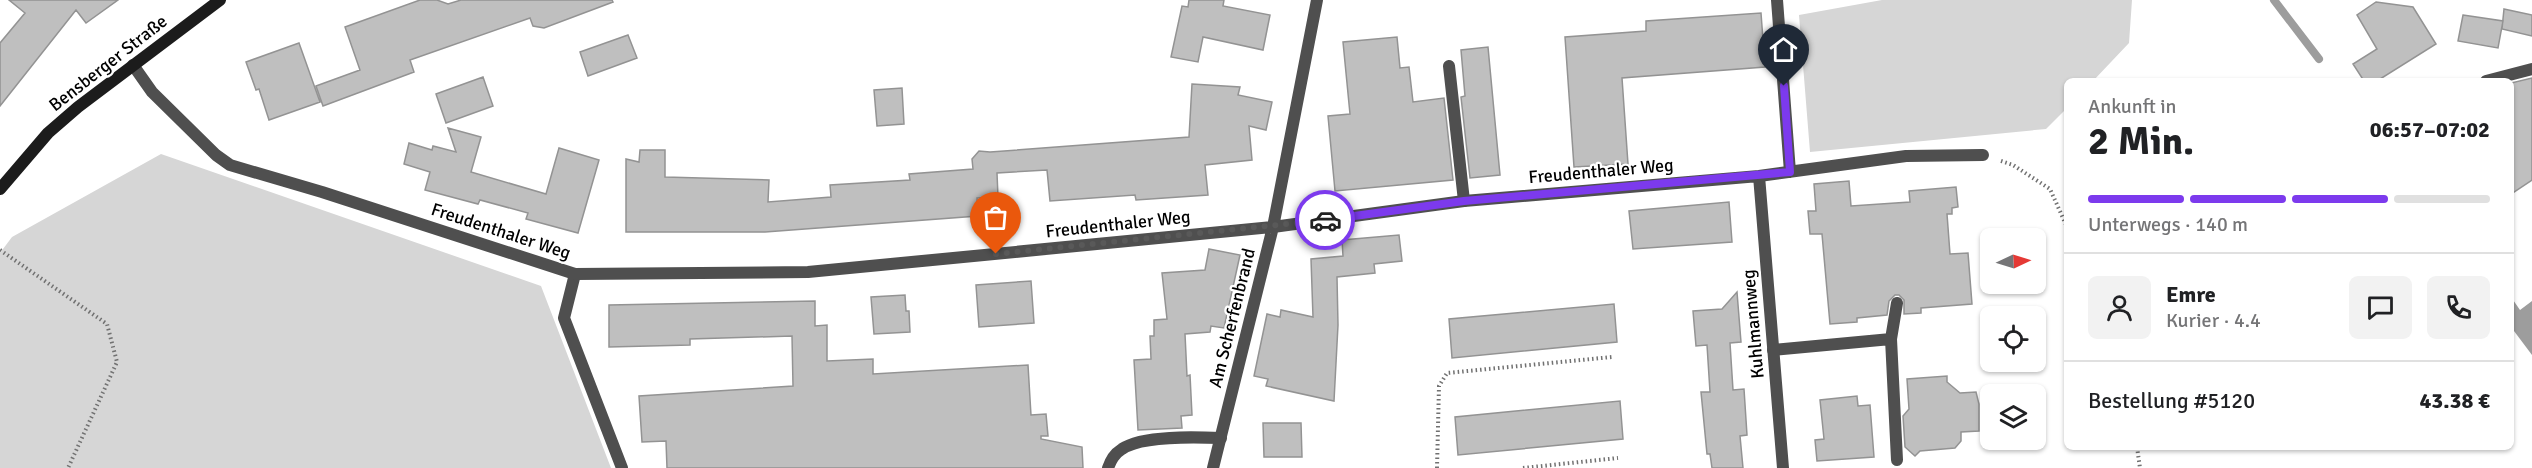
<!DOCTYPE html>
<html lang="de">
<meta charset="utf-8">
<style>
:root{--surface:#fff;--page:#f2f2f2;--text:#202124;--muted:#757577;--line:#e0e0e0;--accent:#7c3aed}
body{margin:0;font-family:Signika,sans-serif;background:var(--page);color:var(--text);height:100vh;display:flex;flex-direction:column;font-size:22px;white-space:nowrap}
*{box-sizing:border-box;margin:0}
p{font-size:20px;color:var(--muted)}
.icon{flex:none;width:33px;height:33px;fill:none;stroke:currentColor;stroke-width:2;stroke-linecap:round;stroke-linejoin:round}
.map{position:relative;flex:1;overflow:hidden}
.details{position:absolute;left:2064px;top:78px;width:450px;height:372px;display:flex;flex-direction:column;background:var(--surface);border-radius:9px;box-shadow:0 2px 4px #0004}
.details>*{flex:none}
.needle{width:39px;rotate:86deg}
.fabs{position:absolute;left:1980px;top:228px;display:grid;gap:12px}
.fabs a{display:grid;place-items:center;width:66px;height:66px;border-radius:9px;background:var(--surface);box-shadow:0 2px 4px #0004;font-size:30px}
.pin{position:absolute;display:grid;place-items:center;width:51px;height:51px;color:#fff;margin:-62px -26px;border-radius:50% 50% 50% 0;rotate:-45deg;box-shadow:0 0 6px #0007}
.pin .icon{rotate:45deg}
.courier{position:absolute;display:grid;place-items:center;width:60px;height:60px;margin:-30px;border:4px solid #7c3aed;border-radius:50%;background:#fff;color:#222;box-shadow:0 2px 8px #0007}
.head em{font-style:normal;font-weight:700}
.head div{display:flex;flex-direction:column-reverse}
.head{display:flex;align-items:center;justify-content:space-between;height:102px;padding:0 24px}
h1{font-size:39px;font-weight:700;line-height:45px}
.bar{display:grid;grid-template-columns:repeat(4,1fr);gap:9px 6px;align-content:center;height:72px;padding:0 24px}
.bar i{height:8px;border-radius:4px;background:var(--line)}
.bar .active{background:var(--accent)}
.bar p{grid-column:span 4}
.line{display:flex;align-items:center;gap:15px;padding:0 24px;border-top:2px solid var(--line)}
.line div{flex:1}
.round{display:grid;place-items:center;flex:none;width:63px;height:63px;border-radius:9px;background:var(--page)}
.map>svg:first-child{display:block}
.green{fill:#d6d6d6}
.water{fill:#9d9d9d}
.lines{fill:none;stroke-linecap:round;stroke-linejoin:round}
.stream{stroke:#9d9d9d;stroke-width:8}
.building{fill:#bfbfbf;stroke:#939393;stroke-width:1.5}
.path{stroke:#717171;stroke-width:4;stroke-dasharray:1.5 3;stroke-linecap:butt}
.lane{stroke:#4f4f4f;stroke-width:12}
.street{stroke:#4f4f4f;stroke-width:12}
.secondary{stroke:#1c1c1c;stroke-width:12}
.done{stroke:#595959;stroke-width:6;stroke-dasharray:0 10.8}
.route{stroke:#7c3aed;stroke-width:8}
.labels{text-anchor:middle;stroke-width:4.5;stroke-linejoin:round;paint-order:stroke}
.street-label{font-size:18px;fill:#000;stroke:#fff}
</style>
<div class="map">
<svg width="2532" height="468" viewBox="0 0 2532 468">
<rect width="100%" height="100%" fill="#fff"/>
<path class="green" d="M1882,0H2132L2129,43L2093,81H2067V108L2046,129L1810,152L1799,15Z
M161,154L541,286L611,468H0V253L12,237Z"/>
<path class="water" d="M2511,297L2520,310L2532,301V355L2511,327Z"/>
<g class="lines">
<path class="stream" d="M2274,0L2319,59"/>
</g>
<path class="building" d="M9,0H118L86,23L76,10L0,106V43L25,13Z
M420,0H437L448,4L461,0H612L613,2L544,28L533,26L530,18L410,60L414,72L323,106L316,86L360,70L345,27Z
M1189,0H1224L1223,6L1270,15L1263,50L1203,37L1198,62L1171,57L1182,6L1188,7Z
M2376,2L2413,7L2436,44L2377,81H2364L2353,64L2377,49L2357,15Z
M2504,9L2532,15V36L2502,29Z
M1761,13L1765,67L1622,78L1628,164L1574,167L1565,37L1646,31V21Z
M2463,15L2503,21L2498,48L2458,41Z
M628,35L637,58L588,76L580,52Z
M1397,37L1400,68L1409,67L1413,102L1444,98L1453,180L1335,191L1328,116L1350,114L1343,42Z
M299,43L320,102L269,120L259,89L256,90L246,62Z
M1488,47L1500,175L1470,178L1461,97L1465,96L1461,50Z
M483,77L493,106L446,123L436,94Z
M2532,78V180L2511,194V83Z
M1192,84L1240,87L1238,95L1272,102L1266,130L1249,126L1252,160L1205,165L1208,195L1136,200L1135,195L1050,201L1047,170L997,173L998,197L977,198L978,216L765,232H626V159L639,162L640,150H665V177L769,180L768,202L831,197L830,185L910,180L909,174L973,169L972,159L979,151L990,152L1189,137Z
M902,88L904,124L877,126L874,90Z
M448,128L481,137L471,172L546,194L559,148L599,160L578,233L526,219L528,213L480,200L478,204L425,190L430,172L404,164L409,143L432,150L433,146L456,152Z
M1849,181L1851,206L1910,202L1909,191L1956,187L1958,207L1952,208V214H1947L1950,254L1968,253L1972,304L1921,308V313L1904,314V300L1899,295H1895L1889,301L1887,315L1857,318V322L1830,324L1822,234H1810L1808,211H1816L1814,184Z
M1729,202L1732,242L1633,249L1629,211Z
M1399,235L1402,261L1374,264L1375,273L1337,277L1338,325L1334,401L1266,386L1268,379L1254,376L1267,314L1280,317L1281,310L1313,317L1311,259L1343,256L1342,240Z
M1209,249L1240,255L1224,328L1211,326L1210,332L1185,334L1187,376L1190,375L1192,415L1181,416L1182,428L1138,430L1134,360L1151,359L1150,336H1154V320L1167,319L1162,273L1205,270Z
M1031,281L1034,323L979,327L976,285Z
M1737,292L1741,342L1730,343L1733,390L1744,389L1747,435L1740,436L1743,468H1712L1710,454H1707L1701,392H1710L1707,345L1696,346L1693,311L1722,309Z
M905,295L906,311H909L910,332L874,334L871,297Z
M815,301V326L827,325V361L873,359V374L1028,365L1031,415L1046,414L1048,436H1041V439L1082,447L1083,468H667L666,441L642,442L639,396L793,386L792,336L690,339V345L609,347V305Z
M1614,304L1617,342L1452,358L1449,319Z
M1947,376V382L1960,393L1976,392L1979,404V431L1961,432V441L1955,448L1920,451L1915,456L1905,447L1903,416L1909,409L1907,379Z
M1857,396L1858,406L1870,405L1874,457L1817,461L1815,440L1824,439L1820,400Z
M1620,401L1623,439L1458,455L1455,417Z
M1263,423H1301L1302,457H1264Z"/>
<g class="lines">
<path class="path" d="M2001,161L2013,165L2050,189L2067,227
M0,250L107,324L117,362L68,468
M2137,447L2140,468
M1437,468L1439,386L1447,373L1612,357
M1523,468L1618,458"/>
<path class="lane" d="M1449,66L1464,201
M575,274L564,318L622,468
M1891,339L1897,303
M1773,350L1891,339L1897,460
M1108,468C1111,460 1114,454 1122,449C1142,435 1196,437 1221,438"/>
<path class="street" d="M1777,0L1790,172
M133,65L152,92L216,155L230,165L322,192L575,274L808,272L1273,227L1464,201L1759,176L1906,156L1983,155
M2486,81L2532,69
M1759,176L1783,468
M1213,468L1273,227L1317,0"/>
<path class="secondary" d="M0,189L48,133L78,107L220,0"/>
</g>
<g class="lines">
<path class="done" d="M996,254L1325,220"/>
<path class="route" d="M1325,220L1464,201L1790,172L1784,86"/>
</g>
<g class="labels">
<g class="street-label">
<text transform="translate(108 63) rotate(-38)" y="6">Bensberger Straße</text>
<text transform="translate(1601 171) rotate(-5)" y="6">Freudenthaler Weg</text>
<text transform="translate(1118 224) rotate(-6)" y="6">Freudenthaler Weg</text>
<text transform="translate(501 231) rotate(18)" y="6">Freudenthaler Weg</text>
<text transform="translate(1232 318) rotate(-76)" y="6">Am Scherfenbrand</text>
<text transform="translate(1753 324) rotate(-95)" y="6">Kuhlmannweg</text>
</g>
</g>
</svg>
<div class="fabs">
<a><svg class="needle" viewBox="-14 -14 28 28"><path d="M0-13l5 13h-10z" fill="#e53935"/><path d="M0 13l5-13h-10z" fill="#757577"/></svg></a>
<a><svg class="icon" aria-label="locate" viewBox="0 0 24 24"><circle cx="12" cy="12" r="6"/><path d="M12 2v4M12 18v4M2 12h4M18 12h4"/></svg></a>
<a><svg class="icon" aria-label="layers" viewBox="0 0 24 24"><path d="M12 4l9 5-9 5-9-5zM3 14l9 5 9-5"/></svg></a>
</div>
<div class="pin" style="left:996px;top:254px;background:#ea580c"><svg class="icon" aria-label="bag" viewBox="0 0 24 24"><path d="M5 8h14l-1 12H6zM9 8a3 3 0 0 1 6 0"/></svg></div>
<div class="pin" style="left:1784px;top:86px;background:#1f2937"><svg class="icon" aria-label="home" viewBox="0 0 24 24"><path d="M3 11l9-7 9 7M6 9v11h12V9"/></svg></div>
<div class="courier" style="left:1325px;top:220px"><svg class="icon" aria-label="car" viewBox="0 0 24 24"><path d="M5 17H2v-5l4-1 3-4h7l3 4 3 1v5h-3M9 17h6M6 11h13"/><circle cx="7" cy="17" r="2"/><circle cx="17" cy="17" r="2"/></svg></div>
<section class="details">
<div class="head"><div><h1>2 Min.</h1><p>Ankunft in</p></div><em>06:57–07:02</em></div>
<div class="bar"><i class="active"></i><i class="active"></i><i class="active"></i><i></i><p>Unterwegs · 140 m</p></div>
<div class="line" style="height:108px"><a class="round"><svg class="icon" aria-label="person" viewBox="0 0 24 24"><circle cx="12" cy="8" r="4"/><path d="M4 21q1-7 8-7t8 7"/></svg></a><div><b>Emre</b><p>Kurier · 4.4</p></div><a class="round"><svg class="icon" aria-label="chat" viewBox="0 0 24 24"><path d="M4 5h16v11H9l-5 4z"/></svg></a><a class="round"><svg class="icon" aria-label="phone" viewBox="0 0 24 24"><path d="M5 4h4l2 5-3 2q2 4 5 5l2-3 5 2v4C11 20 4 13 5 4z"/></svg></a></div>
<div class="line" style="height:78px"><div>Bestellung #5120</div><b>43.38 €</b></div>
</section>
</div>
